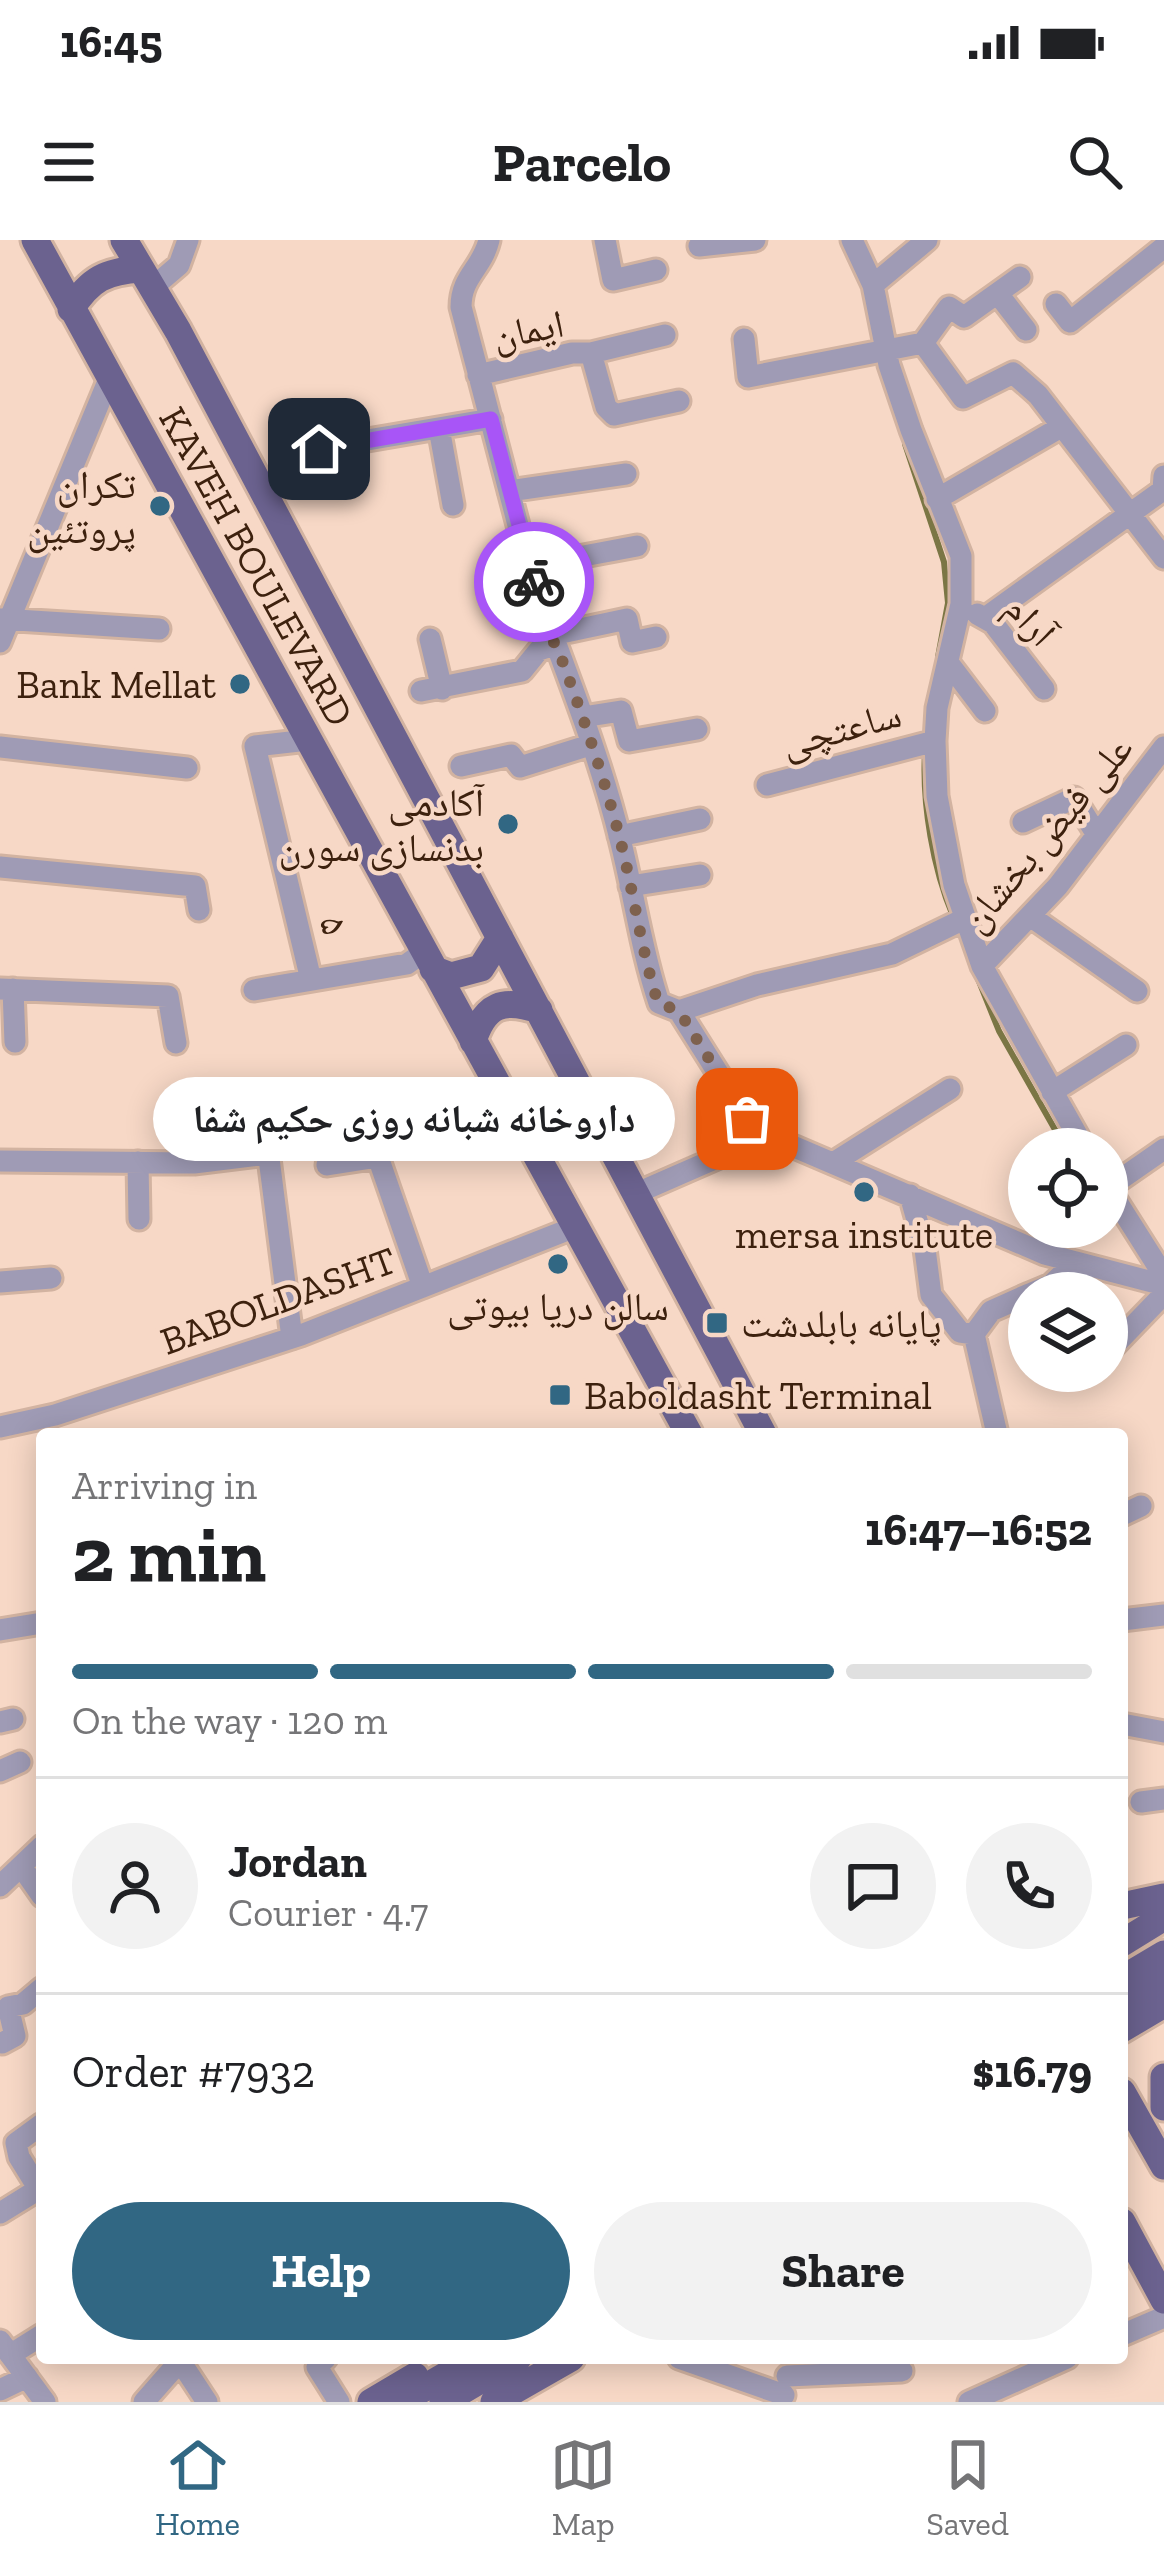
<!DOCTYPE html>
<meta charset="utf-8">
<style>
:root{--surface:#fff;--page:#f2f2f2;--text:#202124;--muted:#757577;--line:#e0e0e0;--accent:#316783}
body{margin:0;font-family:"Zilla Slab","Noto Naskh Arabic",serif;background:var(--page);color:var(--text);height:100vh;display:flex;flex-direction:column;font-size:45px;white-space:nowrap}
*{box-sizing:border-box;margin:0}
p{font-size:39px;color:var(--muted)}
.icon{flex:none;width:66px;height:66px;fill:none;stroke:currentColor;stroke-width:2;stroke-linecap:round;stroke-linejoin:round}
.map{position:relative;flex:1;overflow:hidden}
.drawer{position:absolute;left:36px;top:1188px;width:1092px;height:936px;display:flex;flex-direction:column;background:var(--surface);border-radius:12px;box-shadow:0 6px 30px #0003}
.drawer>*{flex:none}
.buttons{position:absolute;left:1008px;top:888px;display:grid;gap:24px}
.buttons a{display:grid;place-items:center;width:120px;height:120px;border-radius:50%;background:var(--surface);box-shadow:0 6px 30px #0003;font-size:60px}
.pin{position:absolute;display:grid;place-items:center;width:102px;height:102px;color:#fff;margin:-51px;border-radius:24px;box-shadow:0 6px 18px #0006}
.courier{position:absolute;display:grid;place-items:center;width:120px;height:120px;margin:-60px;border:9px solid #a855f7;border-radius:50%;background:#fff;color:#222;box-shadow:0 3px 15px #0007}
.bubble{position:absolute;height:84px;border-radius:42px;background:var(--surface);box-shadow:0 6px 30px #0003;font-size:39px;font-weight:700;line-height:84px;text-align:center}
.head em{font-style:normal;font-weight:700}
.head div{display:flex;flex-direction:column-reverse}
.head{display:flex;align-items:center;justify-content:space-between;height:204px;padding:0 36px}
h1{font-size:78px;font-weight:700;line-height:90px}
.bar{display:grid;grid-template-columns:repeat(4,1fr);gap:18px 12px;align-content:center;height:144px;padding:0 36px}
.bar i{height:15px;border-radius:9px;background:var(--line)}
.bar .on{background:var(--accent)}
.bar p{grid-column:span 4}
.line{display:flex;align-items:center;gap:30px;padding:0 36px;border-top:3px solid var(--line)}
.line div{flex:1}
.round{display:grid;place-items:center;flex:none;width:126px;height:126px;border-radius:63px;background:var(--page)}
.button{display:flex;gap:24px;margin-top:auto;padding:24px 36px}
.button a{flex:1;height:138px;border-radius:72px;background:var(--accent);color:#fff;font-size:48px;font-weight:700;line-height:138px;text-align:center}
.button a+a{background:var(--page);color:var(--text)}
.status{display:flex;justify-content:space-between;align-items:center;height:84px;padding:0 60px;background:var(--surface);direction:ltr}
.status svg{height:33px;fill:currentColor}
header{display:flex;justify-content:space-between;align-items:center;height:156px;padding:0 36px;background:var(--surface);font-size:54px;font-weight:700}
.tab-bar{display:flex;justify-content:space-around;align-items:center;height:168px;border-top:3px solid var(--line);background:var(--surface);font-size:33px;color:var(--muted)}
.tab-bar a{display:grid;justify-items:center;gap:6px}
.tab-bar .on{color:var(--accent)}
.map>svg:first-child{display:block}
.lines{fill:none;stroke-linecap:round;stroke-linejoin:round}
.stream{stroke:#7b7645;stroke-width:6}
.minor-casing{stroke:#d2b3a1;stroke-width:27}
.major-casing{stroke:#d2b3a1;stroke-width:33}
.minor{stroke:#9f9bb5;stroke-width:21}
.major{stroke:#6b628f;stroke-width:27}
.done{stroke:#7e614e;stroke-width:12;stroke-dasharray:0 21.6}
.route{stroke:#a855f7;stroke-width:15}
.poi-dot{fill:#316783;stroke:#f7d8c6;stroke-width:4.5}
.labels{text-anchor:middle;stroke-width:9;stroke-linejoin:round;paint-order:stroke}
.street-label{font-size:39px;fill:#3d210e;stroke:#f7d8c6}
.poi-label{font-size:39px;fill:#3d210e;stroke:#f7d8c6;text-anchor:end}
</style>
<div class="status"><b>16:45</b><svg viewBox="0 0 49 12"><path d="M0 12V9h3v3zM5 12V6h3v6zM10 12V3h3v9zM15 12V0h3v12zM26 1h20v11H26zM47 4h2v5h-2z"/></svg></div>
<header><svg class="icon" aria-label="menu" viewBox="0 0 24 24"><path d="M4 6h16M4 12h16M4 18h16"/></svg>Parcelo<svg class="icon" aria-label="search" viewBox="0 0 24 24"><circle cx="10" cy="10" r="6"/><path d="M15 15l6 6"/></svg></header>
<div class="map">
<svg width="1164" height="2162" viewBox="0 0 1164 2162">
<rect width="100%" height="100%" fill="#f7d8c6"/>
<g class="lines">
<path class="stream" d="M905,204L944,322L948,363L938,417
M925,513C922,564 933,629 953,676
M978,739L999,791L1066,909"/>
<defs>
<path id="minor" d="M489,0C482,29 461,36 461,67L547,396L556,404C580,468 604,533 620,599C634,654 641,709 659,763L679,771L747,879L750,908
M605,0L613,40L656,30
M852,0L873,45L889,125L911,190L961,316V364L937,468L935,501L937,556L954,645L982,726L1085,909
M699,6L755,0
M873,45L927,0
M152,48L179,25L188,0
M998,54L1026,90
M1056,64L1070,82L1164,7
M744,99L748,137L923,103L963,158L1013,133L1038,155L1164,318
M923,103L949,67L964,77L1020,37
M591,113L665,95
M478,135L572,113H591L606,167L614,175L679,161
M439,188L453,265
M291,213L491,179
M509,251L626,234
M937,259L1061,187
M530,326L637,306
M977,374L993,383L1044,449
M985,378L1163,250L1164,236
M1,379L159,389
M547,396L627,379L632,402L656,397
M430,399L442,449
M0,402L109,139
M950,425L985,471
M421,451L522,431L539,410L556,404
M583,477L621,471L629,501L697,489
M308,500L255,506L311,740
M0,507L187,528
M461,526L511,515L520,527L590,505
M767,545L935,501
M1023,582L1074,558L1097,595
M619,596L700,579
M0,627L195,646L199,670
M630,646L700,635
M1030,676L1137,751
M982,726L1058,646L1164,507
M0,749L168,756L176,803
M13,749L15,802
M254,750L407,724L424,712
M679,771L757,745L892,714L964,679
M1052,852L1126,805
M249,858L261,856L292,1098
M378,917L423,1047
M0,921L194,923L268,914
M138,922L139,979
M833,923L950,849
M327,925L378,917L385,908L434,899
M1107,946L1164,1036
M1108,948L1164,909
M637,953L740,908L790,905L1045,1014L1164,1045
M910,955L925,1009L931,1055L960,1092L974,1094
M0,1042L51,1038
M1032,1053L1051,1045L1074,1023
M1107,1113L1164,1054
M0,1187L55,1175L301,1095L575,987
M997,1194L974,1094L991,1071L1029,1054
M1122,1275L1141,1266
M1122,1380L1164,1375
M0,1390L42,1383
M0,1482L13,1479
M1122,1484L1164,1492
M0,1531L20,1522
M1141,1562L1164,1559
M21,1626L42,1656
M0,1646L42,1606
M2,1803L15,1796L8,1767L23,1764L42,1748
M0,1973L34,1952L35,1943L19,1917L16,1903L42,1884
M1122,2095L1164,2077
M0,2101L45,2162
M10,2115L42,2095
M183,2118L180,2121L207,2162
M326,2118L317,2127L339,2162
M679,2118L784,2155
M787,2136L902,2131
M0,2150L27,2137
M144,2162L180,2121
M969,2162L1067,2118"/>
<path id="major" d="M35,0L689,1194
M124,0L178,91L763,1194
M71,69C90,39 106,31 141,29
M433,729L451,736L481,728L500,698
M473,801C485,764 503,758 539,770
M1122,1666L1164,1657
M1122,1703L1164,1677
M1122,1739L1164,1714
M1122,1762L1164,1737
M1122,1789L1164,1764
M1164,1837V1867
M1122,1852L1164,1926
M1122,1982L1164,2060
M371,2162L415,2136
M400,2162L476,2118
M443,2162L518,2118
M494,2162L571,2118"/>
</defs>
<use href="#minor" class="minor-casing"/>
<use href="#major" class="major-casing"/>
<use href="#minor" class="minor"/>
<use href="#major" class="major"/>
</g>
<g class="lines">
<path class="done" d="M534,342L547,396L556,404C580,468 603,533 620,599C634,654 641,709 658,763L679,771L747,879"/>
<path class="route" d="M319,209L491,179L534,342"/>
</g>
<g class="poi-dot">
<circle cx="160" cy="266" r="12"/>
<circle cx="240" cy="444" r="12"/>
<circle cx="508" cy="584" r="12"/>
<circle cx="864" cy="952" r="12"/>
<circle cx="558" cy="1024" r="12"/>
<rect x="705" y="1071" width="24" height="24" rx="6"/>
<rect x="548" y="1143" width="24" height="24" rx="6"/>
</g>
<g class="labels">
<g class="street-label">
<text transform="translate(528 89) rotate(-11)" y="14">ایمان</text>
<text transform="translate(257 326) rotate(61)" y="14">KAVEH BOULEVARD</text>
<text transform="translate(1031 380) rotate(47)" y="14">آرام</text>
<text transform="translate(841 488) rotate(-15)" y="14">ساعتچی</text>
<text transform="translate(1046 593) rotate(-50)" y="14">علی فیض بخشان</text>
<text transform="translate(335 685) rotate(76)" y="14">۵</text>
<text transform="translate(278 1060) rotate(-20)" y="14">BABOLDASHT</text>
</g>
<g class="poi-label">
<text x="136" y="258">تکران<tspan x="136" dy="45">پروتئین</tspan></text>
<text x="216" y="458">Bank Mellat</text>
<text x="484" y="576">آکادمی<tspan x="484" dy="45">بدنسازی سورن</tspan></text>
<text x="864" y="1008" text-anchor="middle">mersa institute</text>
<text x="558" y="1080" text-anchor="middle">سالن دریا بیوتی</text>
<text x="741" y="1097" text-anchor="start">پایانه بابلدشت</text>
<text x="584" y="1169" text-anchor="start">Baboldasht Terminal</text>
</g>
</g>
</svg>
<div class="buttons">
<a><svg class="icon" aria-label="locate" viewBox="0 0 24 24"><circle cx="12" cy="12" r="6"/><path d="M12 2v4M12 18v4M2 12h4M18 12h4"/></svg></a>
<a><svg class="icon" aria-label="layers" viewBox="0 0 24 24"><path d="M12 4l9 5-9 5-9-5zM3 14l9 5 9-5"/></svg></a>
</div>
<div class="pin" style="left:747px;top:879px;background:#ea580c"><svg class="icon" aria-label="bag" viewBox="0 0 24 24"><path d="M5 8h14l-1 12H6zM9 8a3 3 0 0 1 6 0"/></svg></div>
<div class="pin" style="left:319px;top:209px;background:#1f2937"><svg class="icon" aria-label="home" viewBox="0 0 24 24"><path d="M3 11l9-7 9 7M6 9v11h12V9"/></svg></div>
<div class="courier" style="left:534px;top:342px"><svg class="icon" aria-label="bike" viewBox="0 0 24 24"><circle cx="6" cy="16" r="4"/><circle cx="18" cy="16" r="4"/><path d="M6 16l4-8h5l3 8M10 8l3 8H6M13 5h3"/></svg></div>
<div class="bubble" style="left:153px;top:837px;width:522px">داروخانه شبانه‌ روزی حکیم شفا</div>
<section class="drawer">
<div class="head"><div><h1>2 min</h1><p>Arriving in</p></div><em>16:47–16:52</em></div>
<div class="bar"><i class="on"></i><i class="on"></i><i class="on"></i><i></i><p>On the way · 120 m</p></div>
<div class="line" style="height:216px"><a class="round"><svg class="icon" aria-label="person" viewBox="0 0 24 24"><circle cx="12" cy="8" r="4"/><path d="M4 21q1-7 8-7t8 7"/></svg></a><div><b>Jordan</b><p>Courier · 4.7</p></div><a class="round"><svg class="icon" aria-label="chat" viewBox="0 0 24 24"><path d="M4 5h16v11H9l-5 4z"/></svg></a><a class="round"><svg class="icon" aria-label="phone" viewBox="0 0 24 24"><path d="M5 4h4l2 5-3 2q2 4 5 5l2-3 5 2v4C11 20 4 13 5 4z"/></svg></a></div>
<div class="line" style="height:156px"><div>Order #7932</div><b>$16.79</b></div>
<div class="button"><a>Help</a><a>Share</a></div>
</section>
</div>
<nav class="tab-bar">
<a class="on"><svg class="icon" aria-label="home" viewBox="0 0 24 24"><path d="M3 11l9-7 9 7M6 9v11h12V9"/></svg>Home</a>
<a><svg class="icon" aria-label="map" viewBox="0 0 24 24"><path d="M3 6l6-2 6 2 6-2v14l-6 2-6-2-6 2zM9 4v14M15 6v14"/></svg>Map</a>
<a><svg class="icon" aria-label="saved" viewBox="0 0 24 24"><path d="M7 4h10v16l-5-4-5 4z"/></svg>Saved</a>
</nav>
